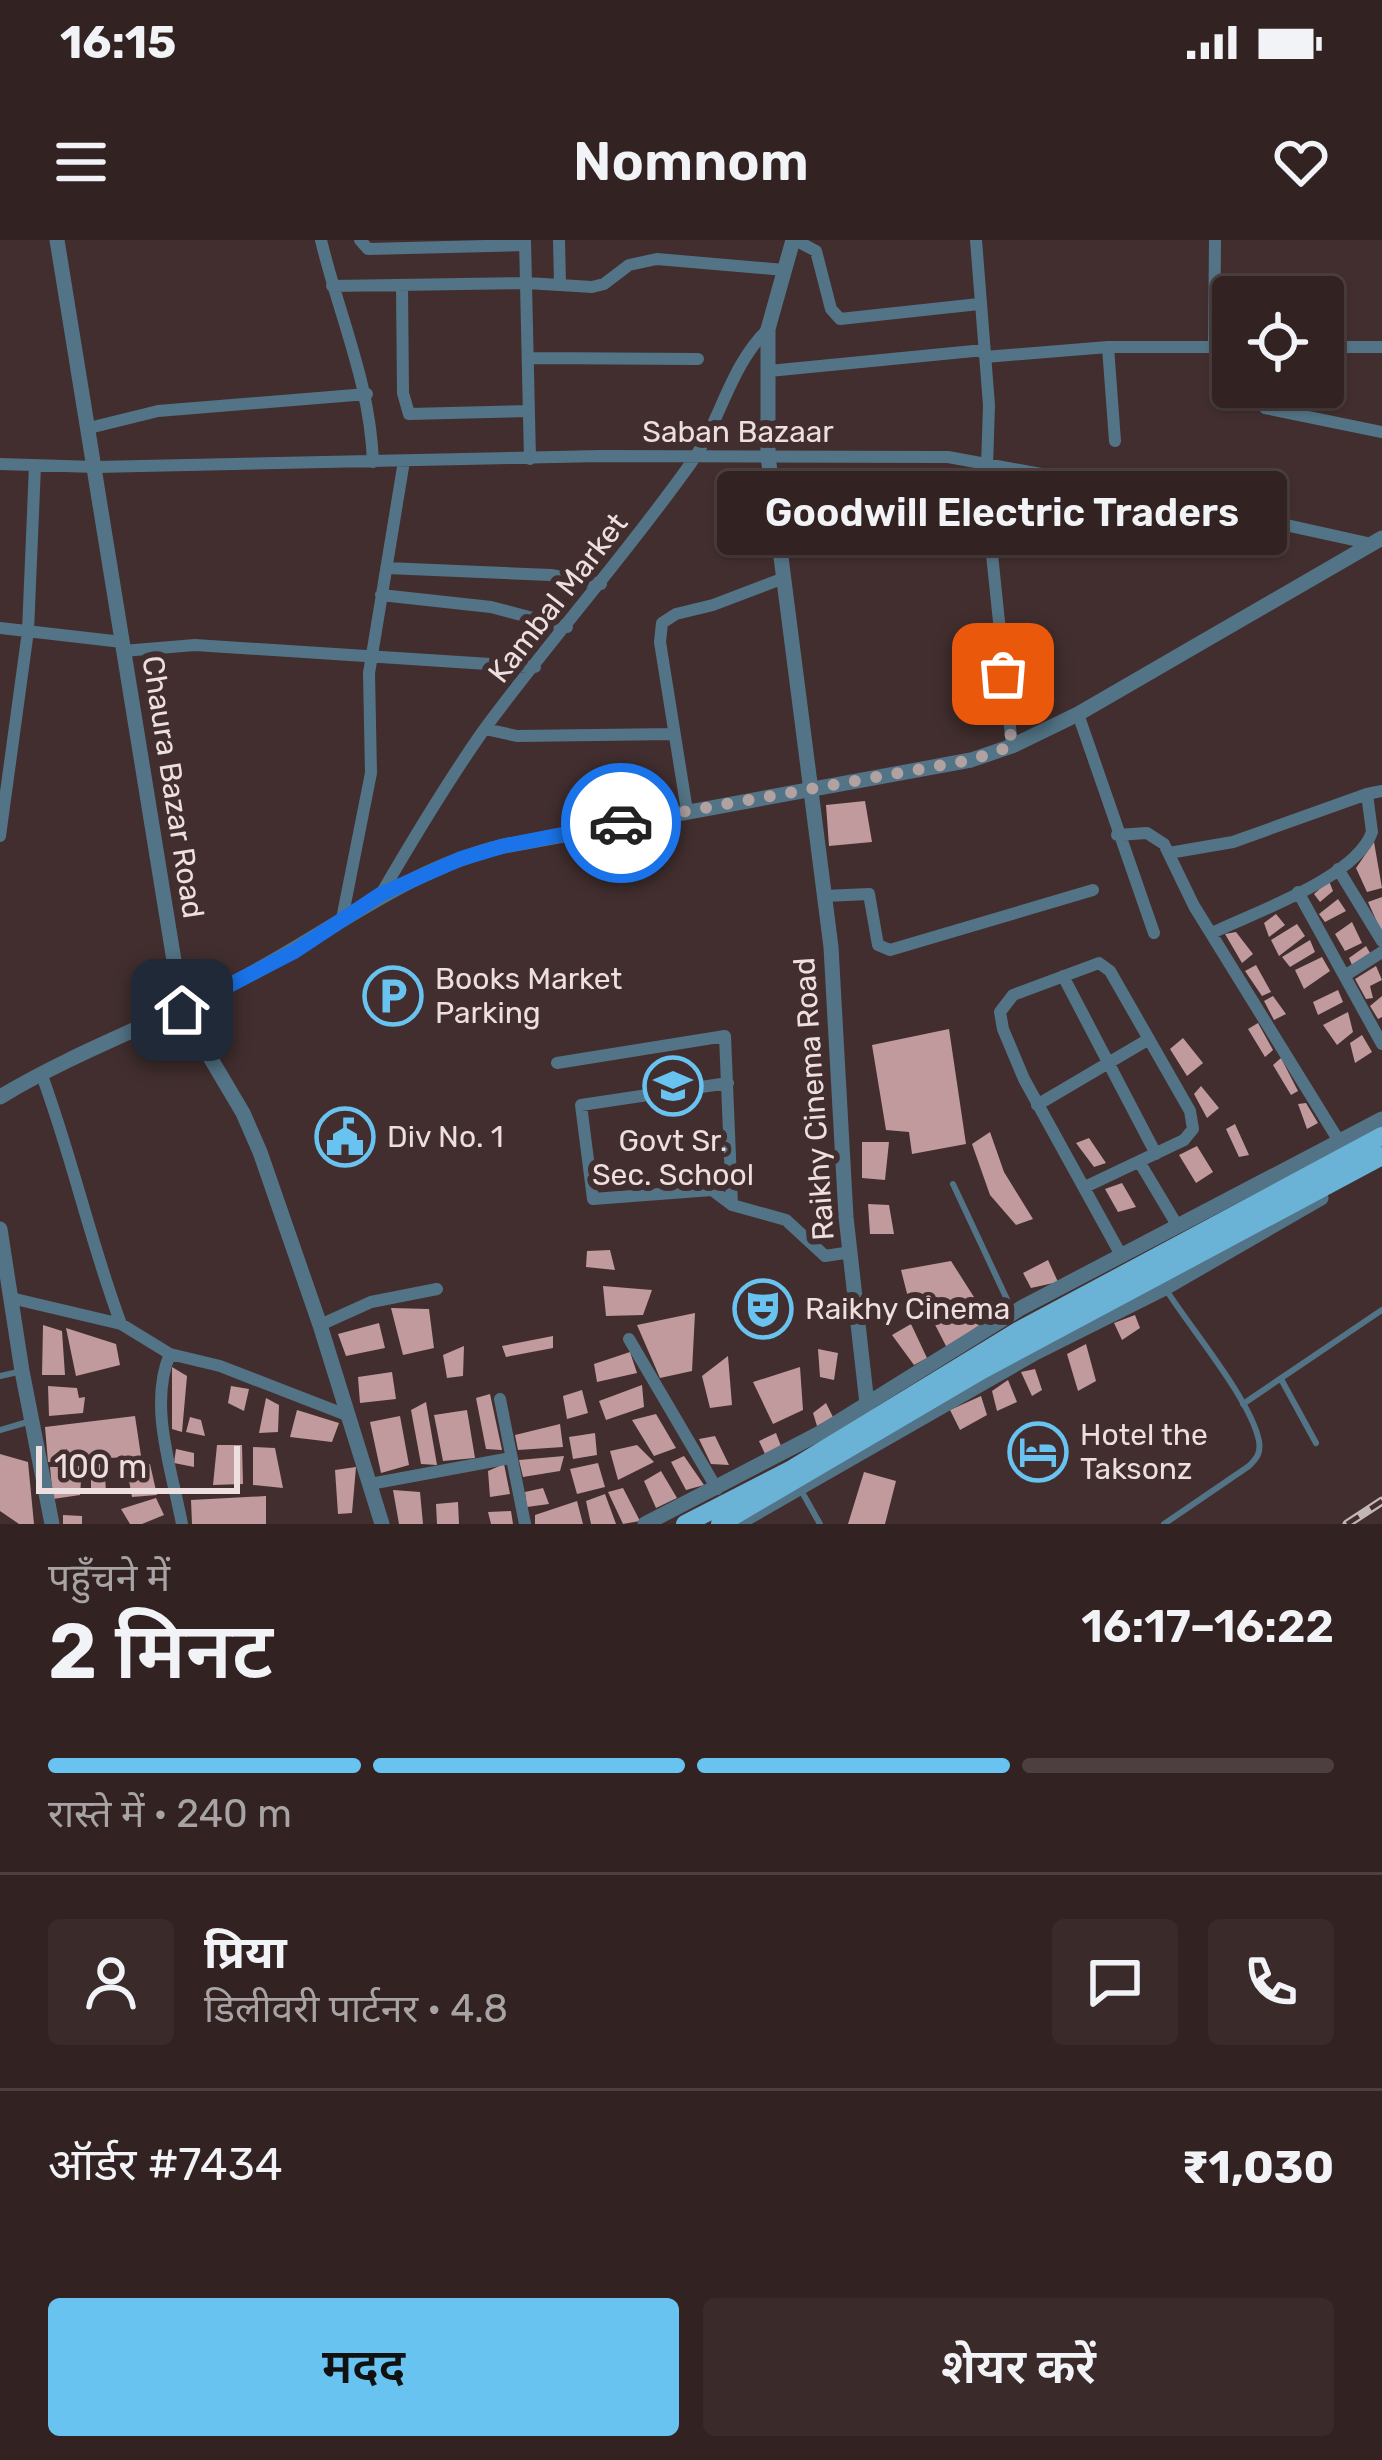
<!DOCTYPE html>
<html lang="hi">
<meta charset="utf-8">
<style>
:root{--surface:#322222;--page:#3a2a2a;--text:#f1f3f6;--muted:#a8a4a5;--line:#4d3f40;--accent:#69c3f1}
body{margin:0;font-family:Rubik,"Noto Sans Devanagari",sans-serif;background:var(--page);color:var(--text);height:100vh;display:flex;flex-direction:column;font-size:45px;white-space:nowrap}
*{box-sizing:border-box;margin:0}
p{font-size:39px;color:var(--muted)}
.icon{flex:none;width:66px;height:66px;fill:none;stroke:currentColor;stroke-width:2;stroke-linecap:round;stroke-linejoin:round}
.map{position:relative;height:1284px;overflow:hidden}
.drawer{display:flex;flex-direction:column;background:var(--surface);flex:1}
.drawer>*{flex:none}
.tools{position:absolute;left:1212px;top:36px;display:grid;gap:24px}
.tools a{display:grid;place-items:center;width:132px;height:132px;border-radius:12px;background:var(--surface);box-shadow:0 3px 9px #0004,0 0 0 3px var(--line);font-size:60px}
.scale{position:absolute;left:36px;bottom:30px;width:204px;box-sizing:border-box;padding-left:12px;border:6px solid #eddfdf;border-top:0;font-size:33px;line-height:42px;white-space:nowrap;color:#eddfdf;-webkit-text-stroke:9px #422e2e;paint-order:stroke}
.pin{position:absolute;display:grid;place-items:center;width:102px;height:102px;color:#fff;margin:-51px;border-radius:24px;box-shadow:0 6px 18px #0006}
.courier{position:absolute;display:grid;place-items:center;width:120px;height:120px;margin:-60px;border:9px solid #1a73e8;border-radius:50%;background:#fff;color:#222;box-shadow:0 3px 15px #0007}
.bubble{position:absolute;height:84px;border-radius:12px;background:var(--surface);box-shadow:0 3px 9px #0004,0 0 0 3px var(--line);font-size:39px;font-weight:600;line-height:84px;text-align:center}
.summary em{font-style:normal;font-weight:600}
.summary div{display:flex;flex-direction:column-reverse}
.summary{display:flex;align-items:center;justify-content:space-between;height:204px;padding:0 48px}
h1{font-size:78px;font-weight:600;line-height:90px}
.bar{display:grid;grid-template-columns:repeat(4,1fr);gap:18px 12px;align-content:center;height:144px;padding:0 48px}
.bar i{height:15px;border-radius:9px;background:var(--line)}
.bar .on{background:var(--accent)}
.bar p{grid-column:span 4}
.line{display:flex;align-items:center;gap:30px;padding:0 48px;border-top:3px solid var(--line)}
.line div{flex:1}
.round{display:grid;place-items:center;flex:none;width:126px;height:126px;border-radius:12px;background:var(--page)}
.primary-button{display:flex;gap:24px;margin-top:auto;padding:24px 48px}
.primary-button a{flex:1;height:138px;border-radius:12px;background:var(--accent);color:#111;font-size:48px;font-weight:600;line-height:138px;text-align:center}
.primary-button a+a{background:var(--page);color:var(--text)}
.status{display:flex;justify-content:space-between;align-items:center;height:84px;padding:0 60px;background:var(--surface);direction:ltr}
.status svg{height:33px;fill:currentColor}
header{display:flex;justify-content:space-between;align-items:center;height:156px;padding:0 48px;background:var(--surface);font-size:54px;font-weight:600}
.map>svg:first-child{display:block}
.building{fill:#c09a9c}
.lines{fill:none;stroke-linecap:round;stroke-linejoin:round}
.service{stroke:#537486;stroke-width:6}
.minor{stroke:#537486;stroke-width:12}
.tertiary{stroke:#537486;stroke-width:15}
.primary{stroke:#6bb2d7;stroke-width:18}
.rail-casing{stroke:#c5b6b6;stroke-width:9}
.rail{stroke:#422e2e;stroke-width:4.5;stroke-dasharray:14;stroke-linecap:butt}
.done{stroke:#b1a1a1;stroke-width:12;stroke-dasharray:0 21.6}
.route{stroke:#1a73e8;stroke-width:15}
.labels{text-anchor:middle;stroke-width:12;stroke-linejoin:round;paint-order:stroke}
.street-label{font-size:30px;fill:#eddfdf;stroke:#422e2e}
.poi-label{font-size:30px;fill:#eddfdf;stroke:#422e2e;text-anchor:start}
</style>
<div class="status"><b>16:15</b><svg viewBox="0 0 49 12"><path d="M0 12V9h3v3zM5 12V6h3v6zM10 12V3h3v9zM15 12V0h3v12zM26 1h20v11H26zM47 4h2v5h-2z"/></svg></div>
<header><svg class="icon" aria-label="menu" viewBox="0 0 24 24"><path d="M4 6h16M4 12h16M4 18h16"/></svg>Nomnom<svg class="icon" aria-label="heart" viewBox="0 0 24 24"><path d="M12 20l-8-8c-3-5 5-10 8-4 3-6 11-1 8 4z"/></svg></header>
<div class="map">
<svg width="1382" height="1284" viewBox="0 0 1382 1284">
<rect width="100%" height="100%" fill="#422e2e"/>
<path class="building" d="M865,561L872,602L829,606L826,565Z
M1374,602L1382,648L1367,652L1356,628Z
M1329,641L1333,651L1320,662L1314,654Z
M1382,657V693L1368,662Z
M1338,659L1346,671L1325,682L1319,674Z
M1276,674L1285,685L1269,697L1264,683Z
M1352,682L1362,703L1345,711L1335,694Z
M1297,684L1305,696L1279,716L1271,700Z
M1236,692L1253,714L1242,723L1225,694Z
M1310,700L1315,712L1290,727L1282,717Z
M1366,706L1370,713L1352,725L1349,718Z
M1322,717L1330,731L1304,749L1295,730Z
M1256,725L1271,752L1262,756L1245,731Z
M1376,726L1382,740L1370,746L1373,758L1366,759L1355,739Z
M1338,750L1343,762L1318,775L1313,762Z
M1273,756L1286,774L1274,780L1264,761Z
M1382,756V777L1378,779L1370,766Z
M1348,772L1353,792L1337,805L1323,785Z
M1258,783L1273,810L1265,817L1248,789Z
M949,789L966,904L912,914L909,892L886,890L872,805Z
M1362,795L1372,812L1355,823L1350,803Z
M1183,798L1203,823L1187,836L1170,809Z
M1281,818L1298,851L1291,855L1273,825Z
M1201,846L1219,868L1207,878L1194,854Z
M1306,863L1318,883L1307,889L1298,864Z
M1235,884L1249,915L1239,917L1226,889Z
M990,892L1004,932L1033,979L1016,985L990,955L972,904Z
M1089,898L1106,923L1094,927L1076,903Z
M862,902H889L885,940L862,938Z
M1197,906L1213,932L1196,943L1179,915Z
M1122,943L1136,967L1118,972L1105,949Z
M868,964L889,965L894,994H870Z
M610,1010L615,1030L586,1027L587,1011Z
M1048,1020L1058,1042L1031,1048L1023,1033Z
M951,1021L988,1079L947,1108L926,1067L911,1069L901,1030Z
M603,1046L652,1050L643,1075L606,1076Z
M391,1068L429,1069L434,1108L403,1115Z
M695,1073L692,1131L660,1138L637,1085Z
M1135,1075L1140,1088L1122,1100L1114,1083Z
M379,1083L385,1108L346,1116L338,1094Z
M911,1084L927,1118L914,1125L892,1095Z
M43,1085L62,1091L65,1135H42Z
M66,1088L116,1104L120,1125L76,1136Z
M553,1096V1108L506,1117L502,1106Z
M1086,1104L1096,1141L1078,1151L1067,1114Z
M464,1106L463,1136L447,1138L443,1115Z
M818,1109L838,1113L834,1140L820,1137Z
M630,1112L637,1133L597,1142L594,1124Z
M728,1116L732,1165L710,1168L702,1136Z
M172,1127L187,1136L182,1192L172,1189Z
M800,1127L803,1170L773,1184L753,1142Z
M1035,1129L1042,1150L1032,1156L1021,1132Z
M392,1132L396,1159L360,1163L358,1137Z
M1008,1140L1017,1162L997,1171L992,1151Z
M642,1145L644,1167L606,1180L599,1161Z
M48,1146L77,1148L79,1158L85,1157L83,1173L49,1176Z
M231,1146L249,1149L244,1171L228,1163Z
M582,1150L588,1173L567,1179L563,1156Z
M490,1154L502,1210L486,1209L476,1158Z
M981,1156L987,1175L960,1190L950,1170Z
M266,1158L279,1165L278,1192L259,1193Z
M426,1162L437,1225L421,1224L411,1170Z
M826,1163L833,1177L817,1186L813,1173Z
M297,1170L339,1183L332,1202L290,1197Z
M467,1170L475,1218L443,1221L434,1175Z
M656,1174L676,1208L654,1216L632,1180Z
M135,1176L141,1216L48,1222L45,1187Z
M400,1176L409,1225L381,1233L370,1182Z
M190,1177L201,1180L205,1196L186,1192Z
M560,1184L563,1207L518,1210L515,1195Z
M595,1193L597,1215L573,1219L569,1197Z
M776,1193L781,1206L766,1216L759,1201Z
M715,1196L729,1225L711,1224L699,1199Z
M217,1205H242L243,1244L213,1245Z
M637,1205L654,1222L618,1240L610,1211Z
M253,1207L275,1208L283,1248L253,1245Z
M176,1209L194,1213V1227L174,1223Z
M0,1214L28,1222L34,1284H19L0,1271Z
M564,1216L560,1231L523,1237L519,1220Z
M684,1216L704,1245L686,1250L671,1222Z
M104,1223L106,1251L91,1254V1226Z
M598,1223L605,1247L577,1254L570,1229Z
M126,1224H150L157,1255L132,1257Z
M504,1224L510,1254L490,1257L488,1231Z
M82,1226L80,1255L53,1259L50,1227Z
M356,1227L352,1273L338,1274L335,1230Z
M661,1231L677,1258L656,1268L644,1241Z
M864,1232L896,1241L885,1284H848Z
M543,1248L549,1264L527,1267L525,1252Z
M623,1248L640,1281L623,1284L608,1252Z
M393,1250L420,1252L423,1284H399Z
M605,1254L616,1284H591L586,1261Z
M266,1256V1284H192L191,1260Z
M156,1258L164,1275L142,1284H130L121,1269Z
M577,1261L583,1284H535V1275Z
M458,1262L459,1284H437L436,1264Z
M511,1271L513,1284H491L488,1272Z
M63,1275L82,1276V1284H63Z"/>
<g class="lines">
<path class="service" d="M953,944L1012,1070
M0,1136L18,1132
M1281,1139L1316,1203
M1243,1164L1382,1070
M0,1190L31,1181
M802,1252L820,1284
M1164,1284L1249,1226C1257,1218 1261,1213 1259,1201C1251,1160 1191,1089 1167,1051"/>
<path class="minor" d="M321,0C339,76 370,142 373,222
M360,0L368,9L525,5
M525,0L530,219
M559,0L560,44
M795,0L816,11L831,69L840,79L979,64
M976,0L989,165L986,257L1012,506
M402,45L403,153L409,174L529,171
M332,46L527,43L592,47L604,44L629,25L657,19L784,30
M1108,107L1115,201
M1214,107L1215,0
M1323,107H1382
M985,117L1108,107H1233
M530,118L698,119
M769,131L984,110
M1265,168L1382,192
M89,188L158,171L367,154
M0,224L96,227L601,216L948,217L1118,248L1372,304
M775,275L824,276L865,292L989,287
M387,328L551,335L601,344
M381,355L491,367L567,387
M0,388L122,402
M123,411L195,405L535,427
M1078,474L1154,693
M485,489L517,496L674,494
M687,571L660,402L662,383L676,374L713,365L784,338
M1117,595L1147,593L1164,604L1194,666L1339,901
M0,596L28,391L35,226
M1169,613L1233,602L1367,554
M1338,629L1382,701
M1298,652L1382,804
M381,654C413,599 446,544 483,491C550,400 625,316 691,223C721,181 729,127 768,89
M825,656L869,654L878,705L890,710L1093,650
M342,679L371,533L369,433L404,221
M1212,693C1255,672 1356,638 1372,592L1367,554L1382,551
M1346,735L1382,712
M1063,736L1156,914
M557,823L725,796L732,965
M41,833C72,916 90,1001 121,1084
M728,843L581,865L593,959L712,950L732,965L786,980L825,1016L851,1012
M1037,865L1149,799
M1140,923L1177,985
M1085,947L1184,900L1193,889L1190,871L1110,731L1099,723L1013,755L1000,772L1003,789L1024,839L1121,1015
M11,1058L121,1084L170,1114L220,1126L349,1176
M320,1085L371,1062L437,1049
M629,1099L717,1249
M170,1114C148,1165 172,1231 182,1284
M500,1159L525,1284
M370,1244L511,1218"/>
<path class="tertiary" d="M57,0L182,770L243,873L260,912L320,1085L382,1284
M793,0L768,89V216L831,707L846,977L867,1164
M0,857C76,811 162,781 241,739C329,694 405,629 504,606L971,520L1012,506L1078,474L1382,298
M0,989L22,1131L52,1284
M740,1282L1035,1113L1165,1048L1321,958
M645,1284L820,1193L1021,1068L1382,879"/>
<path class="primary" d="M685,1284L792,1229L1018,1091L1382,896
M720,1284L982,1130L1382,916"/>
<defs>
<path id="rail" d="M1347,1284L1382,1261"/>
</defs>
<use href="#rail" class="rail-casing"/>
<use href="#rail" class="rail"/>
</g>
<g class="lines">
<path class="done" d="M621,583L971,520L1012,506L1003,434"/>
<path class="route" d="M182,770L295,711L381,654L460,619L503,606L621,583"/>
</g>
<defs>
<symbol id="parking-ring" viewBox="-11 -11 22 22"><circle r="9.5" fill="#422e2e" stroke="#69c3f1" stroke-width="1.5"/><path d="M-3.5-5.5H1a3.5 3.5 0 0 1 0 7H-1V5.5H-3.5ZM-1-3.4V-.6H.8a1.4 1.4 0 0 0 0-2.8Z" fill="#69c3f1"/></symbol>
<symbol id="school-ring" viewBox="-11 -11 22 22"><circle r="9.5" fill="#422e2e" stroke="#69c3f1" stroke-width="1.5"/><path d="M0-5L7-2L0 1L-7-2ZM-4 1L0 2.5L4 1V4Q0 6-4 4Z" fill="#69c3f1"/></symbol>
<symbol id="civic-ring" viewBox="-11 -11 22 22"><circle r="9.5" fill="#422e2e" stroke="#69c3f1" stroke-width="1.5"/><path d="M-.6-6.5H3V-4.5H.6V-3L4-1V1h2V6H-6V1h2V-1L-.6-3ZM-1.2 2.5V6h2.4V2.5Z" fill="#69c3f1"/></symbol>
<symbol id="theatre-ring" viewBox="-11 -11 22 22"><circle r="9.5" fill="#422e2e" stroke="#69c3f1" stroke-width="1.5"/><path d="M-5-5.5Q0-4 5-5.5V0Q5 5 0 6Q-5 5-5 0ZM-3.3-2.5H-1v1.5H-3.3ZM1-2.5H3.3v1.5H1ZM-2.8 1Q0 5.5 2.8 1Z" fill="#69c3f1"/></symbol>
<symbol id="hotel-ring" viewBox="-11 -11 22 22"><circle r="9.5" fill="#422e2e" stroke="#69c3f1" stroke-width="1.5"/><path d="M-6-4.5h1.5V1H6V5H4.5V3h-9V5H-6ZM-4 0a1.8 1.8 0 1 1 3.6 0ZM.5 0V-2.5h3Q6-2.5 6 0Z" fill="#69c3f1"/></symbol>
</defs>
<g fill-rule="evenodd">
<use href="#parking-ring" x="360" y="723" width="66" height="66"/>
<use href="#school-ring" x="640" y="813" width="66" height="66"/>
<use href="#civic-ring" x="312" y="864" width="66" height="66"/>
<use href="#theatre-ring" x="730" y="1036" width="66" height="66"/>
<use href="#hotel-ring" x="1005" y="1179" width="66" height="66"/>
</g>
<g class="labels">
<g class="street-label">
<text x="738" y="202">Saban Bazaar</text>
<text transform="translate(558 358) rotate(-52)" y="10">Kambal Market</text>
<text transform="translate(173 547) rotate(81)" y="10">Chaura Bazar Road</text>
<text transform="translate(814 859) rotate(-94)" y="10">Raikhy Cinema Road</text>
</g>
<g class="poi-label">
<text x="435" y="749">Books Market<tspan x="435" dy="34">Parking</tspan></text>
<text x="387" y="907">Div No. 1</text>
<text x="673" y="911" text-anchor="middle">Govt Sr.<tspan x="673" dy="34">Sec. School</tspan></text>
<text x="805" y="1079">Raikhy Cinema</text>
<text x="1080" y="1205">Hotel the<tspan x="1080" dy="34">Taksonz</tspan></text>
</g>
</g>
</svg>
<div class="tools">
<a><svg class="icon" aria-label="locate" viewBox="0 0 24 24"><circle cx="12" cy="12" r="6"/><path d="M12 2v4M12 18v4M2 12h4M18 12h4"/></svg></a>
</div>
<div class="scale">100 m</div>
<div class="pin" style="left:1003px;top:434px;background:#ea580c"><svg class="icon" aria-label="bag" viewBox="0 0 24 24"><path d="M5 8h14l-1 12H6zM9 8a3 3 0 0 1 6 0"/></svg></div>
<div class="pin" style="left:182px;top:770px;background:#1f2937"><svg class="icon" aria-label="home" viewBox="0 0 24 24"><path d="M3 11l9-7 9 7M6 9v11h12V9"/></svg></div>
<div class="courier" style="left:621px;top:583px"><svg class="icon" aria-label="car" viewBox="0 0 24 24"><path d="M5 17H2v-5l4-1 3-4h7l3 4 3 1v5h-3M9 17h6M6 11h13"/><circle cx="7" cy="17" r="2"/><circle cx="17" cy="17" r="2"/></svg></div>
<div class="bubble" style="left:717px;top:231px;width:570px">Goodwill Electric Traders</div>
</div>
<section class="drawer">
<div class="summary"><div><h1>2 मिनट</h1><p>पहुँचने में</p></div><em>16:17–16:22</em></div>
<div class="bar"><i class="on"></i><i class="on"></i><i class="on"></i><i></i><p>रास्ते में · 240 m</p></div>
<div class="line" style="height:216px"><a class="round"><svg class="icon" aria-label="person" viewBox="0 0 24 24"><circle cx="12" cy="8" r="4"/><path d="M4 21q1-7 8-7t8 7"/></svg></a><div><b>प्रिया</b><p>डिलीवरी पार्टनर · 4.8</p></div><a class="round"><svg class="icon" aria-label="chat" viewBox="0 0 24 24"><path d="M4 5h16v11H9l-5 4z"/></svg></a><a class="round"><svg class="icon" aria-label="phone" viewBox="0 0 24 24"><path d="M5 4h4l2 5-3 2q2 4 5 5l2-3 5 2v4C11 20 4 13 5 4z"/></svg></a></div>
<div class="line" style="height:156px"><div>ऑर्डर #7434</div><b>₹1,030</b></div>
<div class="primary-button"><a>मदद</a><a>शेयर करें</a></div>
</section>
